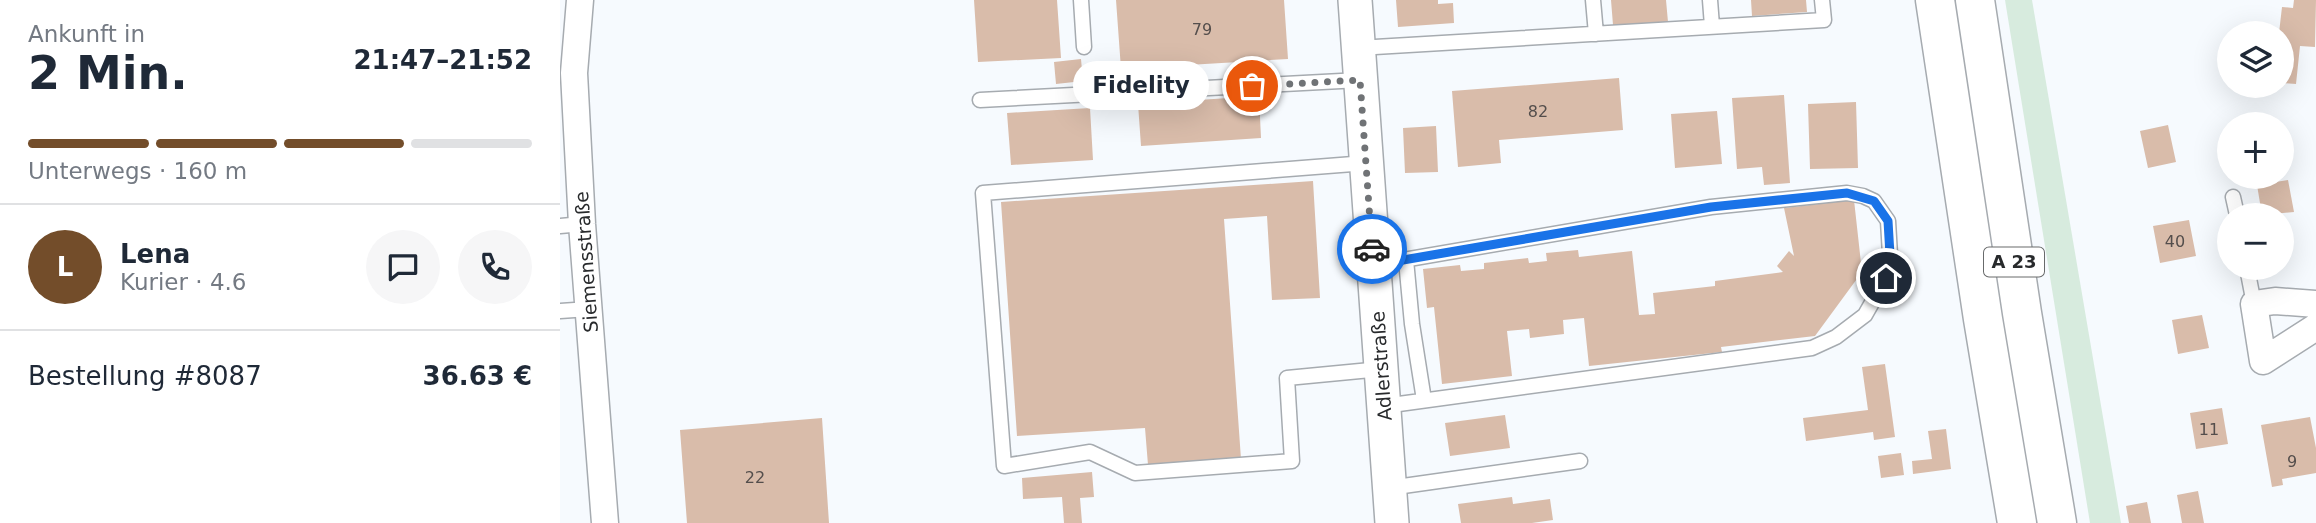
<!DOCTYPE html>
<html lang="de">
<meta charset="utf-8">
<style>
:root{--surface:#fff;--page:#f6f6f7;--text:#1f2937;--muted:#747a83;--line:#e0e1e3;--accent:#734d2a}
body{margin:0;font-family:"DejaVu Sans",sans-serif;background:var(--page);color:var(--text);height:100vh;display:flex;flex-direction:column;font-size:26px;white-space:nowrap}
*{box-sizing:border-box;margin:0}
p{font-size:23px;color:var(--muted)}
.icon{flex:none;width:38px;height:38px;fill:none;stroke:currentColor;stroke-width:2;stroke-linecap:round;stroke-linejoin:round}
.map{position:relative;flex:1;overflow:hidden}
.sheet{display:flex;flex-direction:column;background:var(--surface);width:560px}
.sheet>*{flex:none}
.tools{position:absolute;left:1657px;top:21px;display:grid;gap:14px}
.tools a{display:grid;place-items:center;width:77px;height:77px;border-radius:50%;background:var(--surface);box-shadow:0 7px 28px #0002;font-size:35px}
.pin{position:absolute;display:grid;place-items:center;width:60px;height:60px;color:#fff;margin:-30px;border:4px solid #fff;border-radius:50%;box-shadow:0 2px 7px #0007}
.courier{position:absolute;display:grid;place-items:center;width:70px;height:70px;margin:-35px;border:5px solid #1a73e8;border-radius:50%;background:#fff;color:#222;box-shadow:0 2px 9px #0007}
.bubble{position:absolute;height:49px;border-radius:24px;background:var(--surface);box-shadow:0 7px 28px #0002;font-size:23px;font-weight:700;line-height:49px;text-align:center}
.summary em{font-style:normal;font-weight:700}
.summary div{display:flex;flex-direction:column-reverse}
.summary{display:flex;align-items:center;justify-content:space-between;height:119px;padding:0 28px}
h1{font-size:46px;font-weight:700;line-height:52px}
.bar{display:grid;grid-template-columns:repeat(4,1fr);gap:10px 7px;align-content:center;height:84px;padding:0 28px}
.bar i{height:9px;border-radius:5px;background:var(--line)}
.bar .selected{background:var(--accent)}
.bar p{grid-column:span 4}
.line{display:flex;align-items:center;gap:18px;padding:0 28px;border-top:2px solid var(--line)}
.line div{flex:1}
.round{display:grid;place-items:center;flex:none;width:74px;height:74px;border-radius:37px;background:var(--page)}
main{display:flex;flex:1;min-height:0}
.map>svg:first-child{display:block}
.green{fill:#d7ebde}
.building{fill:#d9bcaa}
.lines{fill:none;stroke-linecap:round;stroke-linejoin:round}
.service-casing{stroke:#a6abb0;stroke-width:17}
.minor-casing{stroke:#a6abb0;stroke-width:29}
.tertiary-casing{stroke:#a6abb0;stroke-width:36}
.motorway-casing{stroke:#a6abb0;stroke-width:41}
.service{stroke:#fff;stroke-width:14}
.minor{stroke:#fff;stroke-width:26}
.tertiary{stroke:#fff;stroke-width:33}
.motorway{stroke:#fff;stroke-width:38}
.done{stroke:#707376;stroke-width:7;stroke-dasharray:0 12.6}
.route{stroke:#1a73e8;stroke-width:9}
.labels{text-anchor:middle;stroke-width:5;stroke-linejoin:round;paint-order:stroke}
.number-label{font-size:16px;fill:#544e4c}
.shield{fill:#fff;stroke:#686a6b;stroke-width:2}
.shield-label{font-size:18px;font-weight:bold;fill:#282a2c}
.street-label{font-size:19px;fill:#282a2c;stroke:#fff}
</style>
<main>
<section class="sheet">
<div class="summary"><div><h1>2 Min.</h1><p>Ankunft in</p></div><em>21:47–21:52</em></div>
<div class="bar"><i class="selected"></i><i class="selected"></i><i class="selected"></i><i></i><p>Unterwegs · 160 m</p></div>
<div class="line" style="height:126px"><b class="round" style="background:var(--accent);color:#fff">L</b><div><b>Lena</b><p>Kurier · 4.6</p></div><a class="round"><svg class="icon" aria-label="chat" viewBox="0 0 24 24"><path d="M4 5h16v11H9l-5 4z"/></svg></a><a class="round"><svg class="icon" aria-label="phone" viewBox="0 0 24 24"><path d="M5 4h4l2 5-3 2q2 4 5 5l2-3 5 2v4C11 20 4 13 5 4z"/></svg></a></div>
<div class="line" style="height:91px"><div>Bestellung #8087</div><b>36.63 €</b></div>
</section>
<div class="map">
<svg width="1756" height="523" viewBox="0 0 1756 523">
<rect width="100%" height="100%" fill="#f6fafe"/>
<path class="green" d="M1445,0H1472L1561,523H1530Z"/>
<path class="building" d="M414,0H497L501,58L418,62Z
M556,0H724L728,59L561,69Z
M836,0H878V4L893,3L894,23L838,27Z
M1051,0H1106L1108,22L1053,25Z
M1191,0H1246L1247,12L1192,16Z
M1734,0H1756L1755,47L1740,46L1736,84L1722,83V33H1719L1722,7L1733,8Z
M521,59L523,81L496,84L494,62Z
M1059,78L1063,130L939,140L941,163L898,167L892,91Z
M1224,95L1230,183L1204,185L1202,167L1177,169L1172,98Z
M699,96L701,138L581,146L578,104Z
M1296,102L1298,168L1250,169L1248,104Z
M530,108L533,160L451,165L447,113Z
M1157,111L1162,164L1115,168L1111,114Z
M1608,125L1616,162L1588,168L1580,131Z
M876,126L878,172L845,173L843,128Z
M1728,180L1734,212L1702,215L1697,185Z
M753,181L760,298L712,300L707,216L664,219L681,459L588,465L585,428L457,436L441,202Z
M1294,200L1302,272L1255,336L1161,347L1162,352L1029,366L1024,318L1003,320L1004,334L970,338L969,329L947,331L952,376L882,384L874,307L867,308L863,269L900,265L901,271L924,269V263L968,258L969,263L987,261L986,253L1018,250L1019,257L1072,251L1079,315L1095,314L1093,293L1155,286V281L1223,272L1217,266L1229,251L1234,256L1224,208Z
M1629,220L1636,256L1600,263L1593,226Z
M1642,315L1649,348L1618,354L1612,320Z
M1325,364L1335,437L1314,440L1313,432L1246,441L1243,418L1308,410L1302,367Z
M1662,408L1668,444L1636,449L1630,413Z
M945,415L950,448L890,456L885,423Z
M1750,417L1756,448V473L1722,479L1723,485L1712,487L1701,425Z
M262,418L269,523H127L120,430Z
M1386,429L1391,469L1353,474L1352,461L1372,459L1368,431Z
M1341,453L1344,475L1321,478L1318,456Z
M532,472L534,497L520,498L522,523H504L502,497L463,499L462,478Z
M1638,491L1644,523H1622L1617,495Z
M952,497L953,504L990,499L993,520L972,523H901L898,504Z
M1587,502L1591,523H1569L1566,506Z"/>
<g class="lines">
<defs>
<path id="service" d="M521,0L524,47
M1033,0L1036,34
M1150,0L1152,26
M798,48L1264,20L1262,0
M420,100L800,80
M806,163L423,193L444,466L530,452L575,473L732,461L727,378L821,369
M1673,197L1677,215
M0,226L22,224
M846,260L852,324L864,400
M814,265L1151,207L1287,193L1303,196L1314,201L1328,221L1330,255L1326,278L1305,315L1276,337L1252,348L824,406
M1687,268L1694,304
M0,311L29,309
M829,488L1020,461"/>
<path id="minor" d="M20,0L14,73L22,224L45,523
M1756,304L1715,301L1694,304L1703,361L1756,327"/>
<path id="tertiary" d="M795,0L832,523"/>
<path id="motorway" d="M1375,0L1423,319L1457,523
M1415,0L1462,313L1497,523"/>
</defs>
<use href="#service" class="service-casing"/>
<use href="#minor" class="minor-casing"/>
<use href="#tertiary" class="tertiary-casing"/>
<use href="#motorway" class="motorway-casing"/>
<use href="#service" class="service"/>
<use href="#minor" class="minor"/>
<use href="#tertiary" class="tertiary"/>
<use href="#motorway" class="motorway"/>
</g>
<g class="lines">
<path class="done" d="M692,86L800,80L812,249"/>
<path class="route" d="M812,249L814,265L1151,207L1287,193L1314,201L1328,221L1330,255L1326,278"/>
</g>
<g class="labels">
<g class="number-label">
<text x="642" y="35">79</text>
<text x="978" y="117">82</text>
<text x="1615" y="247">40</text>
<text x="1649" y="435">11</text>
<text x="1732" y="467">9</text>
<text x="195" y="483">22</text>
</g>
<rect class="shield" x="1424" y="247.5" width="60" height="29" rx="5"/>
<g class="shield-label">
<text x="1454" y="268">A 23</text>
</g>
<g class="street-label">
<text transform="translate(26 262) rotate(-94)" y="7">Siemensstraße</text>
<text transform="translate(821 366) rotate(-94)" y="7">Adlerstraße</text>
</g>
</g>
</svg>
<div class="tools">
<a><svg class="icon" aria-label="layers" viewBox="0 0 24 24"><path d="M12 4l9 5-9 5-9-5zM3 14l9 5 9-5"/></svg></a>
<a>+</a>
<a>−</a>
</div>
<div class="pin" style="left:692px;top:86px;background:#ea580c"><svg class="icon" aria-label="bag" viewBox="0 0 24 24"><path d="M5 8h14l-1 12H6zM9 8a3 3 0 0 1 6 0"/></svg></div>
<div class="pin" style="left:1326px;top:278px;background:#1f2937"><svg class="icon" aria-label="home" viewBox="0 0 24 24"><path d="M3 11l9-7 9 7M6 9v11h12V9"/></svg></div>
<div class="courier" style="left:812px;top:249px"><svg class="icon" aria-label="car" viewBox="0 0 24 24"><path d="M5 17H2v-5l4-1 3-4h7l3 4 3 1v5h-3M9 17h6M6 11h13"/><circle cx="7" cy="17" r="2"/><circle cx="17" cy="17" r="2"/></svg></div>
<div class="bubble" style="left:513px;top:61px;width:136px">Fidelity</div>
</div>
</main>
